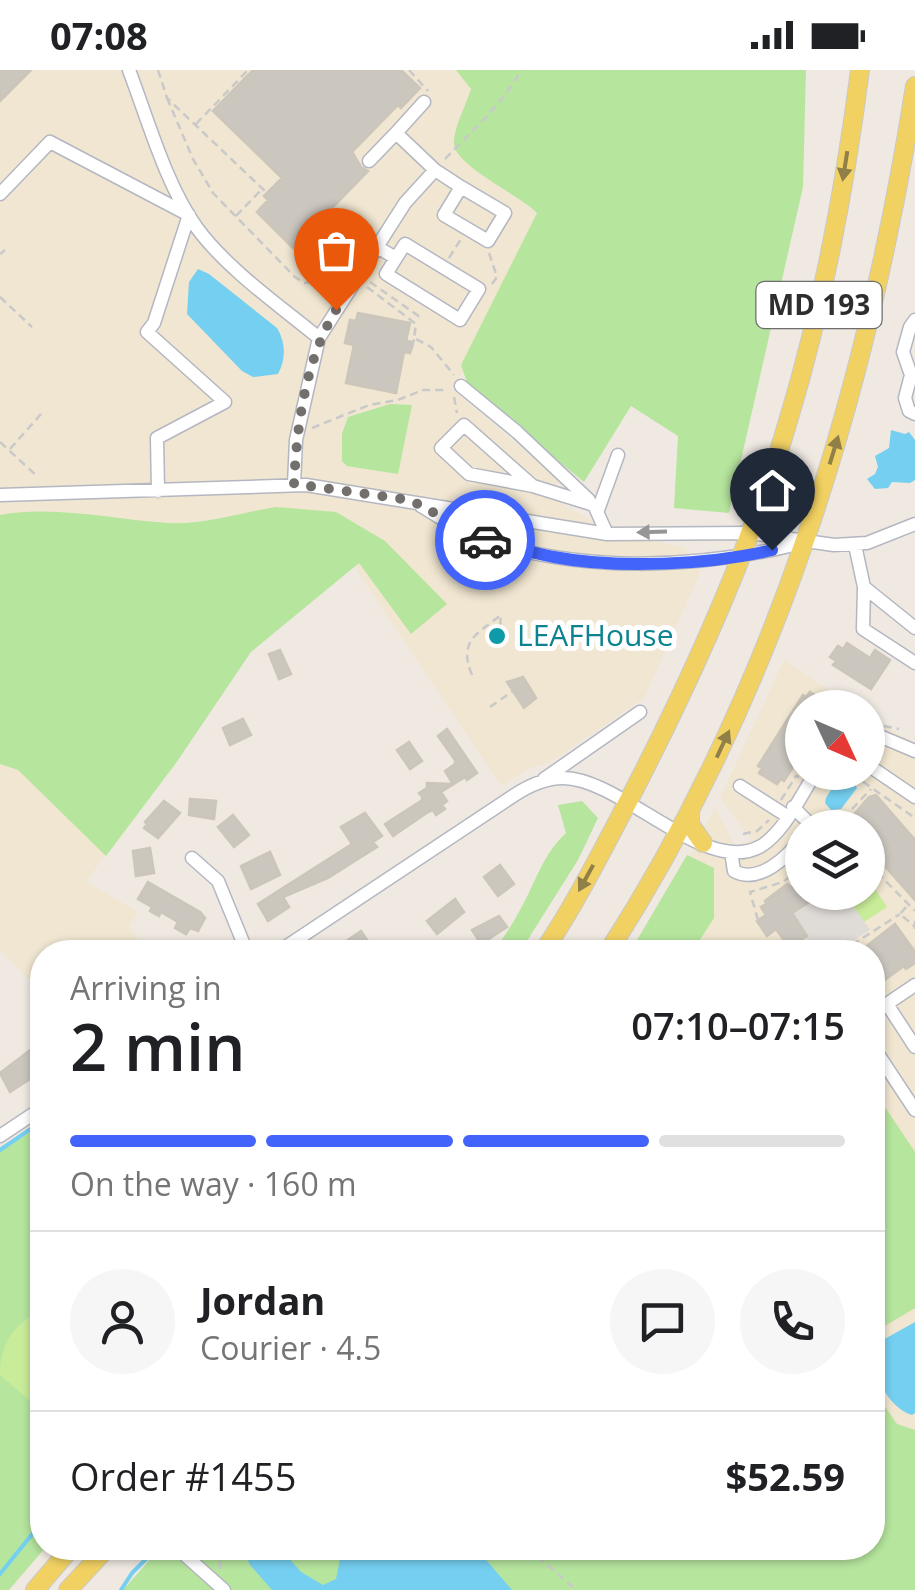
<!DOCTYPE html>
<meta charset="utf-8">
<style>
:root{--surface:#fff;--page:#f6f6f6;--text:#202124;--muted:#757577;--line:#e0e0e0;--accent:#4264fb}
body{margin:0;font-family:"Open Sans",sans-serif;background:var(--page);color:var(--text);height:100vh;display:flex;flex-direction:column;font-size:38px;white-space:nowrap}
*{box-sizing:border-box;margin:0}
p{font-size:32px;color:var(--muted)}
.icon{flex:none;width:55px;height:55px;fill:none;stroke:currentColor;stroke-width:2;stroke-linecap:round;stroke-linejoin:round}
.map{position:relative;flex:1;overflow:hidden}
.side{position:absolute;left:30px;top:870px;width:855px;height:620px;display:flex;flex-direction:column;background:var(--surface);border-radius:40px;box-shadow:0 2px 8px #0004}
.side>*{flex:none}
.needle{width:65px;rotate:134deg}
.tools{position:absolute;left:785px;top:620px;display:grid;gap:20px}
.tools a{display:grid;place-items:center;width:100px;height:100px;border-radius:50%;background:var(--surface);box-shadow:0 2px 8px #0004;font-size:50px}
.pin{position:absolute;display:grid;place-items:center;width:85px;height:85px;color:#fff;margin:-102px -42px;border-radius:50% 50% 50% 0;rotate:-45deg;box-shadow:0 0 10px #0007}
.pin .icon{rotate:45deg}
.courier{position:absolute;display:grid;place-items:center;width:100px;height:100px;margin:-50px;border:8px solid #4264fb;border-radius:50%;background:#fff;color:#222;box-shadow:0 2px 12px #0007}
.overview em{font-style:normal;font-weight:600}
.overview div{display:flex;flex-direction:column-reverse}
.overview{display:flex;align-items:center;justify-content:space-between;height:170px;padding:0 40px}
h1{font-size:65px;font-weight:600;line-height:75px}
.bar{display:grid;grid-template-columns:repeat(4,1fr);gap:15px 10px;align-content:center;height:120px;padding:0 40px}
.bar i{height:12px;border-radius:8px;background:var(--line)}
.bar .active{background:var(--accent)}
.bar p{grid-column:span 4}
.line{display:flex;align-items:center;gap:25px;padding:0 40px;border-top:2px solid var(--line)}
.line div{flex:1}
.round{display:grid;place-items:center;flex:none;width:105px;height:105px;border-radius:52px;background:var(--page)}
.status{display:flex;justify-content:space-between;align-items:center;height:70px;padding:0 50px;background:var(--surface);direction:ltr}
.status svg{height:28px;fill:currentColor}
.map>svg:first-child{display:block}
.education{fill:#f0e6d1;fill-rule:evenodd}
.green{fill:#b6e59e}
.pitch{fill:#c9ec9a}
.plaza{fill:#dfdcd8}
.water{fill:#75cff0}
.lines{fill:none;stroke-linecap:round;stroke-linejoin:round}
.stream{stroke:#75cff0;stroke-width:4}
.building{fill:#cbc7bf;stroke:#cbc5ba;stroke-width:2.5}
.minor-casing{stroke:#b4b7c1;stroke-width:15}
.major-casing{stroke:#c9c9c9;stroke-width:20}
.path{stroke:#c9c9c9;stroke-width:2.5;stroke-dasharray:8 5;stroke-linecap:butt}
.minor{stroke:#fff;stroke-width:12}
.major{stroke:#f2d163;stroke-width:18}
.oneway{fill:#908048}
.oneway2{fill:#969696}
.done{stroke:#726f6d;stroke-width:10;stroke-dasharray:0 18}
.route{stroke:#4264fb;stroke-width:12}
.culture-dot{fill:#0f9aa8;stroke:#fff;stroke-width:4}
.labels{text-anchor:middle;stroke-width:10;stroke-linejoin:round;paint-order:stroke}
.shield{fill:#fff;stroke:#6d6d6d;stroke-width:2.5}
.shield-label{font-size:28px;font-weight:bold;fill:#2e2e2e}
.culture-label{font-size:30px;fill:#0d838f;stroke:#fff;text-anchor:start}
</style>
<div class="status"><b>07:08</b><svg viewBox="0 0 49 12"><path d="M0 12V9h3v3zM5 12V6h3v6zM10 12V3h3v9zM15 12V0h3v12zM26 1h20v11H26zM47 4h2v5h-2z"/></svg></div>
<div class="map">
<svg width="915" height="1520" viewBox="0 0 915 1520">
<rect width="100%" height="100%" fill="#efe9e1"/>
<path class="education" d="M0,0H690L451,318L560,411L550,421L568,438L620,465L684,477L700,503L644,628L551,692L530,698L501,716L357,501L328,471L86,812L138,842L129,856L146,882H42V922L0,881Z
M784,590L854,637L802,638V702H868V647L915,673V1520L872,1478V882H636L674,819L715,737L735,776L752,770L720,728ZM802,758H868V822H802Z"/>
<path class="green" d="M456,0H806L803,117L729,443L674,438L678,366L631,336L584,412L469,318L461,295L537,143C520,125 453,95 454,73C454,57 466,35 471,19Z
M390,334L412,335L398,404L347,396L342,391V364L348,347Z
M276,437L336,442L385,471L447,534L411,564L359,493L251,582L176,693L106,786L18,700L0,694V445C57,435 113,450 169,453C203,455 243,442 276,437Z
M582,731L598,748L578,790L520,882H494C503,868 512,855 520,840C536,812 542,785 566,763L558,735Z
M687,785L714,798V848L692,882H630Z
M873,1019L915,1082V1238L873,1263Z
M42,1055V1478H45L9,1520H0V1081Z
M873,1319L897,1354L915,1360V1520H123L160,1478H872Z"/>
<path class="pitch" d="M868,808L887,837L864,852L844,823L868,822Z
M42,1240V1341L0,1305C0,1273 14,1254 42,1240Z"/>
<path class="plaza" d="M828,823H844L870,860L835,882H814L792,843Z"/>
<path class="water" d="M198,199L209,204L277,258C286,273 286,289 278,304L253,307L242,301L187,244L189,212Z
M891,360L905,364L909,362L915,370V410L910,413L892,412L888,418L875,419L867,409L875,404L878,397L875,386L889,378Z
M841,703H849L857,718L841,739L831,740L825,733L826,728Z
M915,1252V1343L912,1345C886,1337 872,1301 872,1276Z
M242,1478H280L301,1502L323,1515L336,1509L342,1478H373L388,1487L422,1478H476L512,1520H272L250,1495Z"/>
<g class="lines">
<path class="stream" d="M0,1080L35,1056
M0,1504L42,1452
M121,1520L132,1503L154,1481"/>
</g>
<path class="building" d="M0,0H31L0,31Z
M253,0H401L420,18L401,38L398,35L352,82L361,97L368,101L293,178L257,142L268,130L264,126L282,108L213,41Z
M358,243L410,253L406,271L413,272L412,277L410,283L404,282L396,323L346,313L354,275L345,273L350,250L356,251Z
M847,573L870,588L875,580L890,590L871,619L833,595L836,591L830,587L838,576L843,579Z
M280,580L291,604L279,609L269,584Z
M523,607L536,628L524,638L507,612Z
M810,622L835,638H802V683L784,711L781,709L777,714L759,703L762,698L758,696L803,625L806,627Z
M243,649L251,665L230,675L223,658Z
M447,659L477,703L467,710L465,707L441,722L447,731L442,735L445,739L436,745L433,740L428,742L393,766L385,754L421,731L423,728L419,723L427,718V713L453,714L445,701L455,694V690L438,666Z
M409,672L422,691L410,699L397,680Z
M876,725L915,770V830L868,777V758H842L869,727Z
M190,729L216,731L214,749L189,745Z
M164,731L180,743L158,768L144,758L147,754L145,752Z
M365,743L382,766L373,772L377,777L328,808L283,827L289,837L268,851L258,834L352,774L341,757Z
M233,745L249,765L234,777L218,757Z
M150,778L154,803L136,806L133,781Z
M270,782L280,805L251,819L241,796Z
M500,795L514,814L498,826L484,807Z
M148,812L200,842L205,848L198,861L190,858L186,864L175,858L178,852L161,842L159,846L150,841L152,837L138,829Z
M802,812V822H825L792,843L807,866L789,877L776,859L767,866L757,851L766,845L761,837L766,834L765,831L787,814L792,818Z
M455,829L464,842L437,864L427,851Z
M499,846L507,857L481,874L472,860Z
M895,854L915,882V893L906,899L904,896L872,919V882H859Z
M361,861L375,882H329L345,872Z
M42,971V1001L10,1022L0,1003Z"/>
<g class="lines">
<defs>
<path id="minor" d="M129,0C148,50 166,115 197,158C227,199 280,236 319,268L296,370L294,414
M396,63L424,32
M369,91L396,63L435,100L461,117
M461,117L505,143L488,171L444,145Z
M0,124L50,72L189,145L154,253L147,262L225,332L157,368L158,421
M375,176L396,188L386,204L460,250L479,219L405,174L396,188
M915,250L910,257L903,282L911,305L905,328L909,341L915,344
M319,268L405,133L435,100
M461,316L517,362L589,430
M533,416L469,404L441,378L464,355L533,416L594,435L607,464
M0,425L306,415L607,464L750,463L834,475L867,473L915,454
M421,436C440,447 461,462 482,469C582,503 696,499 798,474
M598,440L618,385
M855,475L864,517L863,559L915,593
M864,517L915,558
M868,666L877,665L915,681
M868,695L915,727
M544,709L640,642
M740,716L787,746
M793,737L807,751L808,758
M731,782L734,801C759,815 789,786 802,767
M192,788L218,811L247,882
M278,882L513,726C528,716 544,708 563,708C622,708 706,808 761,776C785,761 801,725 816,702
M887,934L915,977
M872,944L915,915
M872,975L915,1040
M0,1066L42,1038
M177,1478L224,1520"/>
<path id="major" d="M690,740V754L703,773
M543,882C576,833 604,777 632,724C694,604 751,478 789,348C823,235 845,117 860,0
M608,882C776,621 867,322 915,16
M35,1520L71,1478
M68,1520L107,1478"/>
</defs>
<use href="#minor" class="minor-casing"/>
<use href="#major" class="major-casing"/>
<path class="path" d="M158,0L167,28L267,123
M409,0L428,21
M167,28L193,89L213,123L295,207L304,213L311,212L357,175L360,177
M196,54L248,0
M445,89C473,60 501,36 521,0
M236,146L262,119
M489,183L497,207L490,217
M0,184L5,180
M449,188L461,169
M370,212L420,247
M367,217L416,254L414,268L431,277L454,305
M0,227L32,257
M412,277L414,269
M454,327L457,343
M312,358L369,335L398,330L423,320H447
M0,372L38,407
M10,379L41,344
M472,605C458,572 476,564 501,545L500,557
M490,637L513,621
M884,656L899,659
M839,702L859,709L915,748
M781,730L796,706L799,707
M834,758L871,719
M743,764L757,761L769,750
M868,793L915,841
M825,822L826,823
M906,837L900,844L914,856
M758,850L750,822L783,812L802,797
M915,851V862
M841,882L900,844
M219,1478L220,1501
M528,1478L576,1520"/>
<use href="#minor" class="minor"/>
<use href="#major" class="major"/>
</g>
<defs><path id="oneway-solid" d="M-6-.8H1V-3.2L6.5 0L1 3.2V.8H-6Z" transform="scale(2.5)"/></defs>
<g class="oneway">
<use href="#oneway-solid" transform="translate(845 96) rotate(99)"/>
<use href="#oneway-solid" transform="translate(834 380) rotate(-73)"/>
<use href="#oneway-solid" transform="translate(723 674) rotate(-65)"/>
<use href="#oneway-solid" transform="translate(586 808) rotate(119)"/>
</g>
<use class="oneway2" href="#oneway-solid" transform="translate(652 462) rotate(178)"/>
<g class="lines">
<path class="done" d="M336,240C305,291 297,355 294,414L410,430L485,470"/>
<path class="route" d="M485,470C508,475 530,483 554,487C617,499 710,495 772,480"/>
</g>
<circle class="culture-dot" cx="497" cy="566" r="10"/>
<g class="labels">
<rect class="shield" x="756.5" y="212" width="125" height="46" rx="8"/>
<g class="shield-label">
<text x="819" y="245">MD 193</text>
</g>
<g class="culture-label">
<text x="517" y="576">LEAFHouse</text>
</g>
</g>
</svg>
<div class="tools">
<a><svg class="needle" viewBox="-14 -14 28 28"><path d="M0-13l5 13h-10z" fill="#e53935"/><path d="M0 13l5-13h-10z" fill="#757577"/></svg></a>
<a><svg class="icon" aria-label="layers" viewBox="0 0 24 24"><path d="M12 4l9 5-9 5-9-5zM3 14l9 5 9-5"/></svg></a>
</div>
<div class="pin" style="left:336px;top:240px;background:#ea580c"><svg class="icon" aria-label="bag" viewBox="0 0 24 24"><path d="M5 8h14l-1 12H6zM9 8a3 3 0 0 1 6 0"/></svg></div>
<div class="pin" style="left:772px;top:480px;background:#1f2937"><svg class="icon" aria-label="home" viewBox="0 0 24 24"><path d="M3 11l9-7 9 7M6 9v11h12V9"/></svg></div>
<div class="courier" style="left:485px;top:470px"><svg class="icon" aria-label="car" viewBox="0 0 24 24"><path d="M5 17H2v-5l4-1 3-4h7l3 4 3 1v5h-3M9 17h6M6 11h13"/><circle cx="7" cy="17" r="2"/><circle cx="17" cy="17" r="2"/></svg></div>
<section class="side">
<div class="overview"><div><h1>2 min</h1><p>Arriving in</p></div><em>07:10–07:15</em></div>
<div class="bar"><i class="active"></i><i class="active"></i><i class="active"></i><i></i><p>On the way · 160 m</p></div>
<div class="line" style="height:180px"><a class="round"><svg class="icon" aria-label="person" viewBox="0 0 24 24"><circle cx="12" cy="8" r="4"/><path d="M4 21q1-7 8-7t8 7"/></svg></a><div><b>Jordan</b><p>Courier · 4.5</p></div><a class="round"><svg class="icon" aria-label="chat" viewBox="0 0 24 24"><path d="M4 5h16v11H9l-5 4z"/></svg></a><a class="round"><svg class="icon" aria-label="phone" viewBox="0 0 24 24"><path d="M5 4h4l2 5-3 2q2 4 5 5l2-3 5 2v4C11 20 4 13 5 4z"/></svg></a></div>
<div class="line" style="height:130px"><div>Order #1455</div><b>$52.59</b></div>
</section>
</div>
